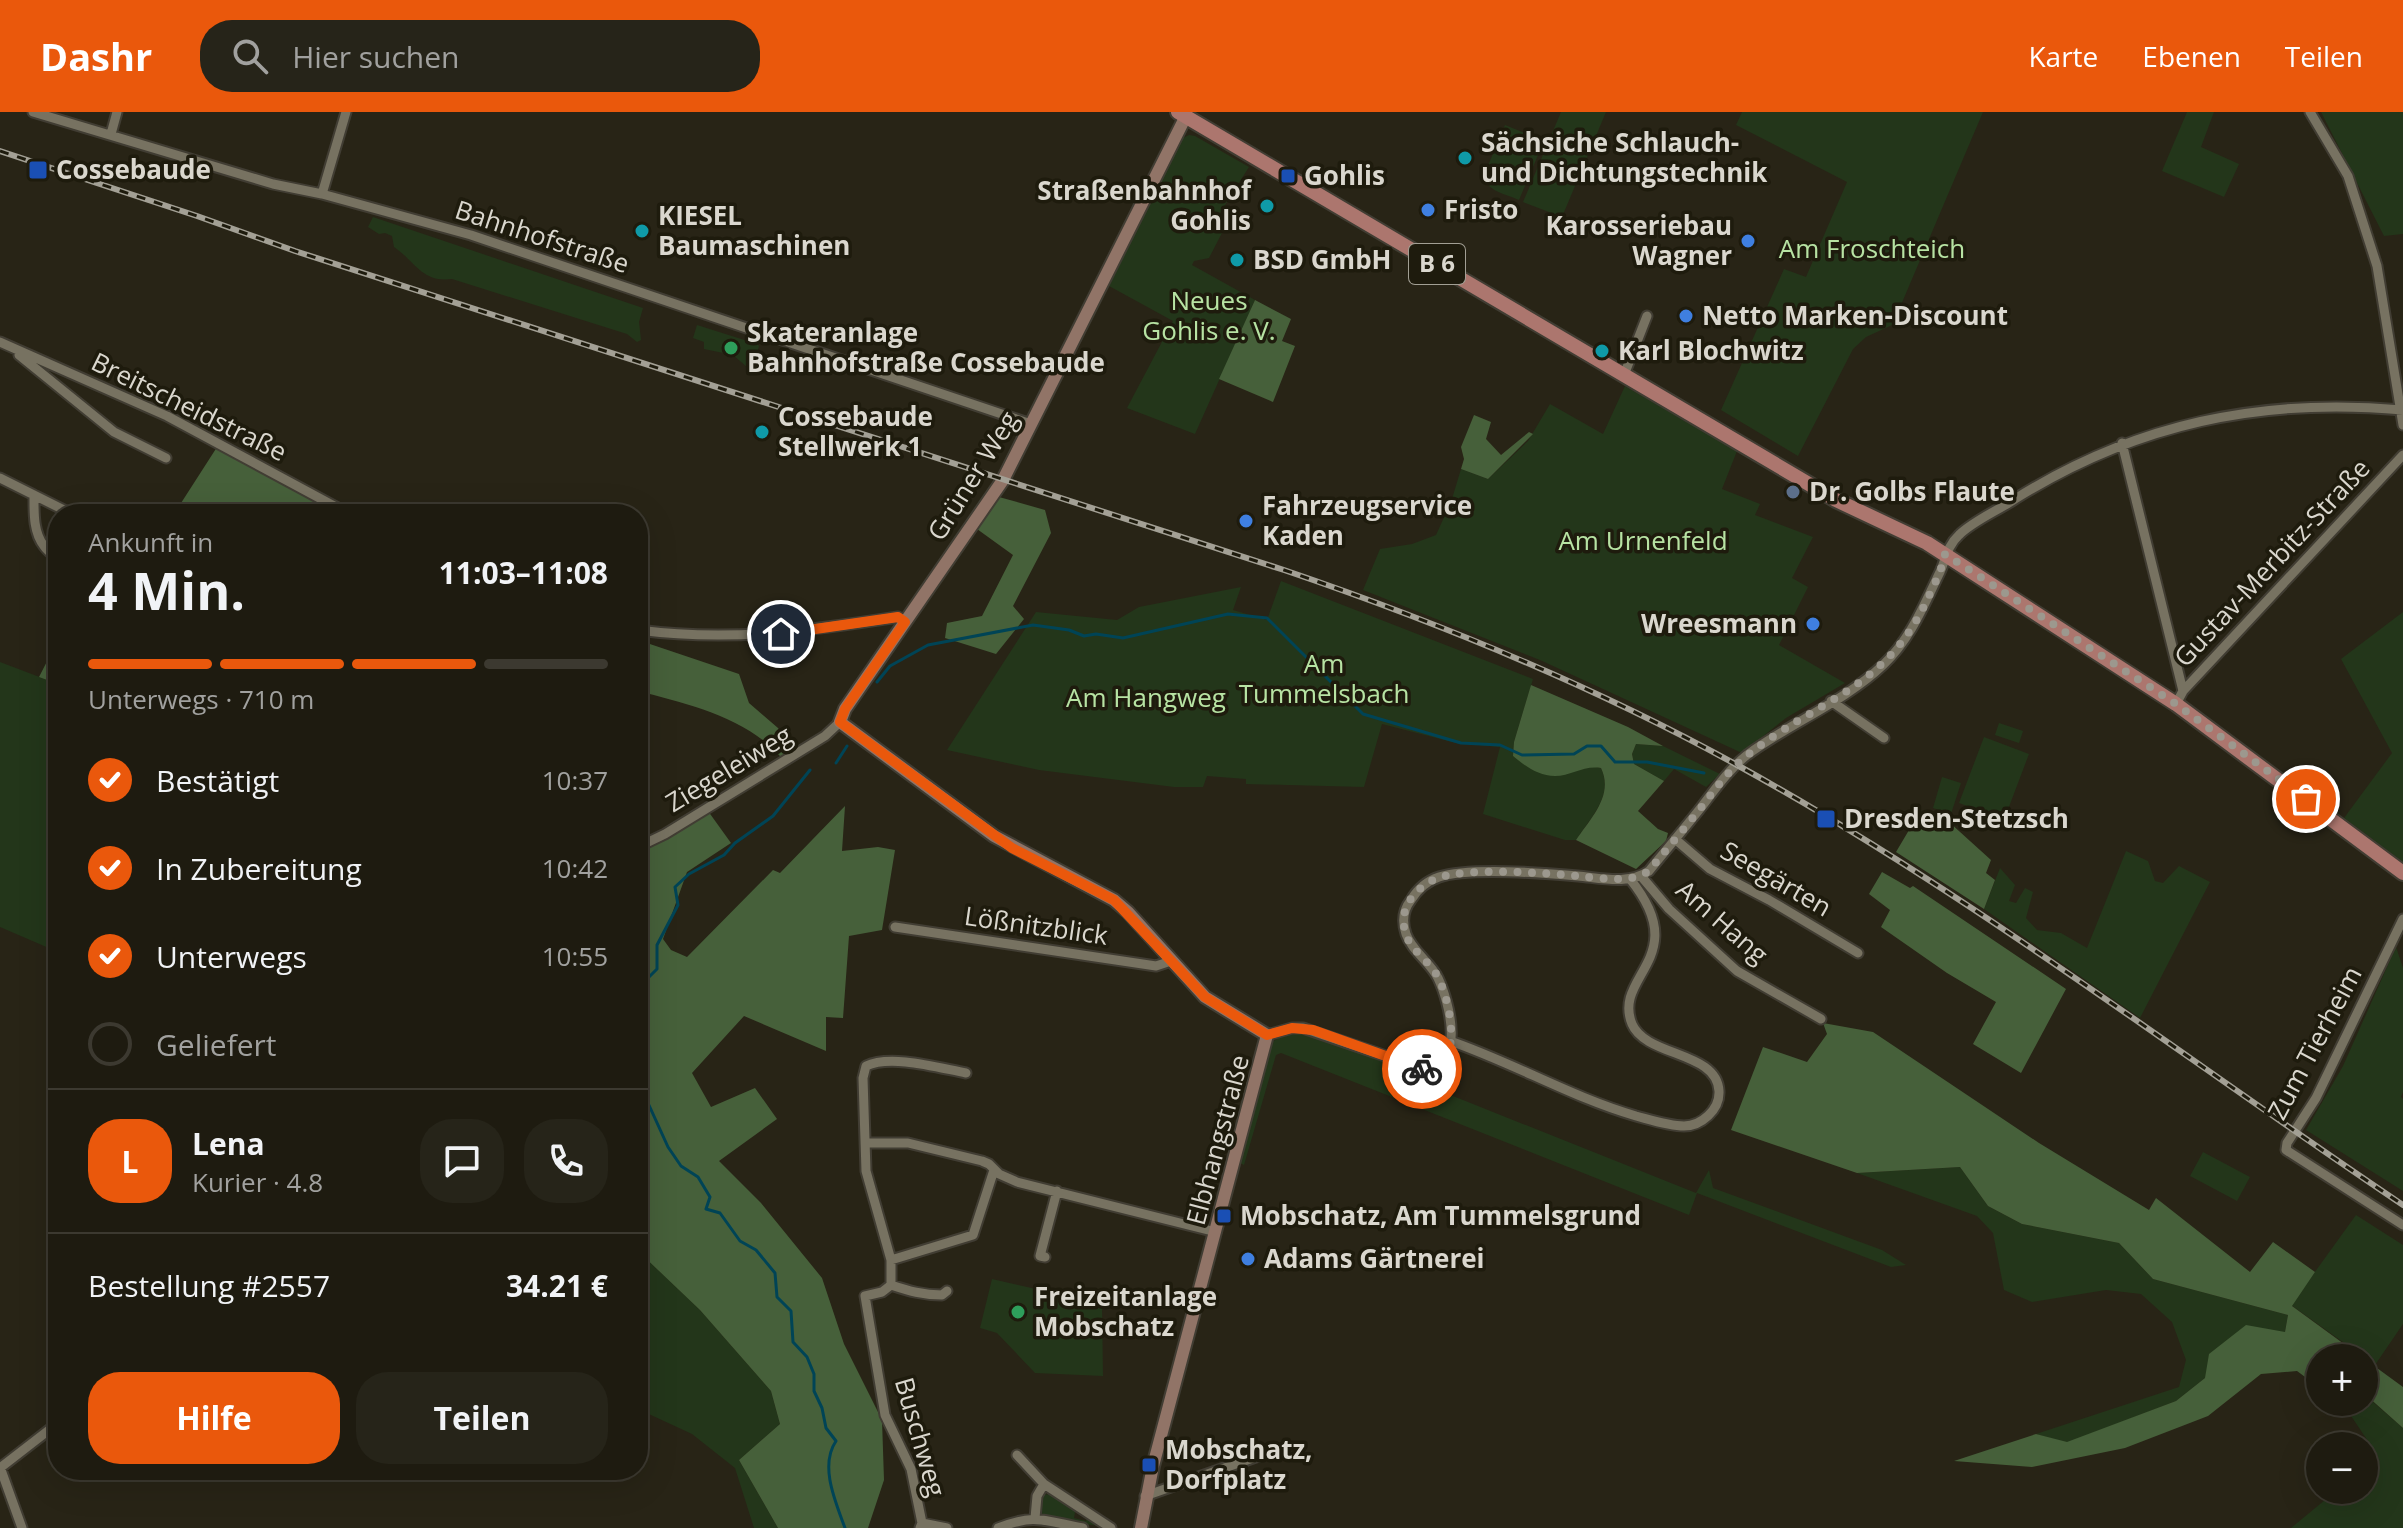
<!DOCTYPE html>
<html lang="de">
<meta charset="utf-8">
<style>
:root{--surface:#1e1b10;--page:#262419;--text:#f1f3f6;--muted:#a1a19f;--line:#3c3930;--accent:#ea580c}
body{margin:0;font-family:"Open Sans",sans-serif;background:var(--page);color:var(--text);height:100vh;display:flex;flex-direction:column;font-size:30px;white-space:nowrap}
*{box-sizing:border-box;margin:0}
p{font-size:26px;color:var(--muted)}
.icon{flex:none;width:44px;height:44px;fill:none;stroke:currentColor;stroke-width:2;stroke-linecap:round;stroke-linejoin:round}
.map{position:relative;flex:1;overflow:hidden}
.side{position:absolute;left:48px;top:392px;width:600px;height:976px;display:flex;flex-direction:column;background:var(--surface);border-radius:32px;box-shadow:0 8px 32px #0002,0 0 0 2px var(--line)}
.side>*{flex:none}
.tools{position:absolute;left:2306px;top:1232px;display:grid;gap:16px}
.tools a{display:grid;place-items:center;width:72px;height:72px;border-radius:50%;background:var(--surface);box-shadow:0 8px 32px #0002,0 0 0 2px var(--line);font-size:40px}
.pin{position:absolute;display:grid;place-items:center;width:68px;height:68px;color:#fff;margin:-34px;border:4px solid #fff;border-radius:50%;box-shadow:0 2px 8px #0007}
.courier{position:absolute;display:grid;place-items:center;width:80px;height:80px;margin:-40px;border:6px solid #ea580c;border-radius:50%;background:#fff;color:#222;box-shadow:0 2px 10px #0007}
.summary em{font-style:normal;font-weight:700}
.summary div{display:flex;flex-direction:column-reverse}
.summary{display:flex;align-items:center;justify-content:space-between;height:136px;padding:0 40px}
h1{font-size:52px;font-weight:700;line-height:60px}
.bar{display:grid;grid-template-columns:repeat(4,1fr);gap:12px 8px;align-content:center;height:96px;padding:0 40px}
.bar i{height:10px;border-radius:6px;background:var(--line)}
.bar .on{background:var(--accent)}
.bar p{grid-column:span 4}
.line{display:flex;align-items:center;gap:20px;padding:0 40px;border-top:2px solid var(--line)}
.line div{flex:1}
.round{display:grid;place-items:center;flex:none;width:84px;height:84px;border-radius:32px;background:var(--page)}
ol{padding:0 40px;list-style:none}
li{display:flex;align-items:center;gap:24px;height:88px}
li p{margin-inline-start:auto}
li .icon{padding:8px;border-radius:50%;background:var(--accent);color:#fff;stroke-width:4}
li:last-child{color:var(--muted)}
li i{width:44px;height:44px;border:4px solid var(--line);border-radius:50%}
.primary-button{display:flex;gap:16px;margin-top:auto;padding:16px 40px}
.primary-button a{flex:1;height:92px;border-radius:32px;background:var(--accent);color:#fff;font-size:32px;font-weight:700;line-height:92px;text-align:center}
.primary-button a+a{background:var(--page);color:var(--text)}
header{display:flex;align-items:center;gap:48px;box-sizing:border-box;height:112px;padding:0 40px;background:var(--accent);color:#fff}
header strong{font-size:38px}
nav{display:flex;gap:44px;margin-inline-start:auto;font-size:28px}
.search{width:560px;height:72px;background:var(--page);display:flex;align-items:center;gap:20px;box-sizing:border-box;padding:0 28px;border-radius:32px;color:var(--muted);font-size:30px}
.map>svg:first-child{display:block}
.green{fill:#23361a}
.forest{fill:#46603a}
.lines{fill:none;stroke-linecap:round;stroke-linejoin:round}
.stream{stroke:#004456;stroke-width:3}
.street-casing{stroke:#413d33;stroke-width:13}
.secondary-casing{stroke:#413d33;stroke-width:16}
.primary-casing{stroke:#413d33;stroke-width:18}
.street{stroke:#777261;stroke-width:9}
.secondary{stroke:#917467;stroke-width:12}
.primary{stroke:#ac766e;stroke-width:14}
.rail-casing{stroke:#a3a095;stroke-width:6}
.rail{stroke:#1e1b0d;stroke-width:3;stroke-dasharray:9;stroke-linecap:butt}
.done{stroke:#9c988e;stroke-width:8;stroke-dasharray:0 14.4}
.route{stroke:#ea580c;stroke-width:10}
.culture-dot{fill:#0f9aa8;stroke:#1e1b0d;stroke-width:3}
.transit-dot{fill:#1a4fb4;stroke:#1e1b0d;stroke-width:3}
.shop-dot{fill:#3f7fe0;stroke:#1e1b0d;stroke-width:3}
.leisure-dot{fill:#2e9e5b;stroke:#1e1b0d;stroke-width:3}
.service-dot{fill:#5c6f8a;stroke:#1e1b0d;stroke-width:3}
.labels{text-anchor:middle;stroke-width:7;stroke-linejoin:round;paint-order:stroke}
.shield{fill:#1e1b0d;stroke:#a29f94;stroke-width:2}
.shield-label{font-size:24px;font-weight:bold;fill:#dad7ce}
.poi-label{font-size:26px;font-weight:bold;fill:#dad7ce;stroke:#1e1b0d;text-anchor:start}
.street-label{font-size:26px;fill:#dad7ce;stroke:#1e1b0d}
.park-label{font-size:26px;fill:#b7e3a3;stroke:#1e1b0d}
</style>
<header>
<strong>Dashr</strong>
<div class="search"><svg class="icon" aria-label="search" viewBox="0 0 24 24"><circle cx="10" cy="10" r="6"/><path d="M15 15l6 6"/></svg>Hier suchen</div>
<nav><a>Karte</a><a>Ebenen</a><a>Teilen</a></nav>
</header>
<div class="map">
<svg width="2403" height="1416" viewBox="0 0 2403 1416">
<rect width="100%" height="100%" fill="#282416"/>
<path class="green" d="M1561,0H1606L1562,105L1523,90Z
M1742,0H1983L1898,200L1901,209L1866,225L1853,237L1798,344L1721,298L1784,157L1806,165L1847,70L1736,13Z
M2187,0H2214L2201,35L2239,52L2224,85L2162,59Z
M2321,0H2403V122L2384,124Z
M1505,13L1544,29L1519,88C1506,82 1485,79 1484,63Z
M1189,23L1195,24L1249,55L1213,112L1223,119L1209,146L1194,149L1192,153L1255,188L1195,322L1127,296L1173,209L1109,174L1183,26Z
M373,105L643,196L639,210L641,228L637,230L627,222L452,167C422,171 416,150 394,135L392,124L385,121L379,122L368,115Z
M697,213L757,232L759,234L754,252L747,255L733,243L704,237V230L693,226Z
M1625,274L1737,339L1722,377L1760,392L1755,403L1813,425L1792,466L1808,475L1779,533L1845,571L1786,606L1742,641L1540,548L1363,478L1380,437L1412,432L1436,423L1451,390L1461,357L1488,367L1528,329L1550,292L1603,322Z
M1281,469L1533,567L1514,630L1513,644L1555,664L1591,654L1601,656C1614,683 1591,705 1576,728H1565L1483,702L1500,635L1456,631L1382,612L1364,675L1246,672V667L1207,664L1203,675H1174L1039,658L947,638L1036,500L1117,508L1139,495L1241,475L1233,498L1267,508Z
M2403,500V750L2344,706L2392,641L2341,547Z
M0,550L58,572V840L0,815Z
M1999,611L2023,619L2019,631L1995,623Z
M1984,625L2029,642L2004,708L1959,691Z
M1636,632L1663,634L1720,662L1706,675L1674,657L1664,669L1634,652L1632,642Z
M1942,665L1961,671L1951,702L1933,696Z
M2126,739L2148,749L2155,769L2163,771L2179,754L2210,770L2140,906L1984,797L2000,756L2015,773L2009,789L2016,791L2025,776L2033,780L2026,806L2037,818L2061,821L2087,836Z
M2396,835L2403,856V980L2401,985L2403,987V1079L2306,1018L2343,954Z
M1304,921L1424,961H1434L1449,952L1438,978L1696,1081L1709,1058L1713,1076L1882,1138L1906,1153L1891,1155L1697,1081L1689,1103L1281,941L1276,943L1244,1053L1240,1051L1272,930L1285,922Z
M2203,1040L2250,1065L2237,1089L2190,1064Z
M1960,1055L1988,1094L2022,1112L2119,1131L2153,1167L2288,1203L2285,1220L2205,1266L2176,1289L2067,1331L2036,1322L2179,1275L2186,1248L2172,1210L2141,1182L2106,1178L2032,1190L2004,1178L1993,1121L1977,1104L1857,1061Z
M2356,1103L2403,1133V1212L2375,1253L2291,1193Z
M638,1139L700,1198L771,1279L780,1312L739,1348L778,1416H754L735,1356L692,1322L638,1297Z
M992,1167L1102,1192L1103,1264L1035,1261L997,1221L980,1216Z
M2366,1284L2403,1316V1416H2291L2337,1378H2364V1356L2378,1344L2343,1292L2364,1290Z
M1050,1382L1080,1401L1075,1400L1074,1406L1086,1409L1088,1404L1105,1415L1048,1406C1039,1401 1035,1392 1043,1383Z"/>
<path class="forest" d="M1255,188L1291,207L1282,229L1295,234L1273,290L1219,267Z
M1474,303L1491,310L1486,327L1501,343L1529,320L1533,322L1488,367L1461,357L1464,347L1461,335Z
M219,332L349,402H300L253,393L204,394L196,402H174Z
M999,385L1045,398L1051,421L1013,494L1024,507L996,542L945,526L947,511L982,504L1013,443L977,417Z
M58,528V572L39,565Z
M638,528L739,562L749,591L778,616L798,641L784,649C750,606 688,592 638,579Z
M1531,573L1628,615L1663,634L1636,632L1632,642L1634,652L1664,669L1638,699L1658,717L1668,721L1666,729L1636,757L1576,728C1591,706 1614,683 1601,656C1584,653 1571,664 1555,664C1538,664 1525,654 1513,644L1514,630Z
M845,694L842,739L878,735L895,738L882,818L849,824L843,906L826,905V939L744,904L692,961L711,995L755,976L777,1007L719,1049L761,1091L822,1166L844,1232L882,1308L884,1368L868,1416H778L739,1348L780,1312L771,1279L700,1198L638,1139V740L708,699L731,731L687,760L663,827L671,838L687,845L773,758L780,761Z
M1924,701L1949,710L1991,748L1986,761L1995,768L1984,797L1896,740L1912,713Z
M1882,760L1910,776L1913,774L2066,877L2021,961L1973,932L1996,890L1947,861L1881,815L1890,798L1869,782Z
M1823,911L1873,920L2039,1031L2149,1098L2156,1086L2250,1160L2273,1130L2315,1160L2292,1194L2403,1275V1316L2367,1284L2364,1285V1246H2320V1276L2297,1259L2261,1262L2208,1304L2125,1336L2032,1355L1954,1349L2036,1322L2067,1330L2176,1289L2205,1266L2209,1242L2246,1213L2285,1220L2288,1203L2153,1167L2119,1131L2022,1112L1988,1094L1960,1055L1857,1061L1731,1018L1763,935L1807,950L1827,922Z"/>
<g class="lines">
<path class="stream" d="M877,570L890,554L928,533L1033,513L1069,518L1084,524L1096,522L1123,526L1228,502L1267,506L1363,602L1461,631L1500,633L1522,643L1574,642L1587,634H1601L1615,650H1647L1704,661
M836,651L847,634
M638,876L657,857V833L678,793L675,775L689,762L724,743L735,731L773,704L810,658
M638,969L668,1035L681,1054L698,1065L710,1085L706,1097L720,1101L740,1129L756,1138L775,1161L777,1185L791,1199L793,1230L807,1245L814,1262V1279L822,1296L826,1316L836,1329C819,1354 836,1391 845,1416"/>
<defs>
<path id="street" d="M33,0L273,72L322,82L471,123L1031,312
M2310,0L2348,64L2377,154L2403,313
M111,22L117,0
M322,82L346,0
M0,230L167,304L349,402
M19,243L114,320L166,346
M1624,263L1647,204
M2122,331L2183,579
M0,366L72,402
M34,383C34,400 33,420 44,434C48,440 54,443 58,448
M638,518C730,530 807,519 898,505L905,510
M1831,589L1884,626
M2176,592L2183,579L2403,343
M1675,727L1710,757L1769,788L1858,841
M638,735L665,722L825,624L840,610
M1641,764L1669,797L1737,859L1821,907
M2403,807L2316,986L2287,1031L2286,1038L2403,1113
M895,815L1156,854L1171,849
M1267,923L1292,916H1303L1424,957C1466,956 1450,891 1438,866C1430,850 1412,839 1406,822C1402,810 1403,798 1411,788C1417,778 1427,769 1439,765C1470,755 1543,761 1578,764C1601,766 1629,773 1649,759C1666,738 1683,718 1699,698C1714,679 1728,658 1747,643C1790,611 1844,590 1883,553C1910,528 1924,493 1940,460C1946,447 1947,434 1959,423C1973,409 1997,399 2015,387C2135,312 2261,285 2403,298
M1450,929C1514,951 1571,985 1636,1004C1651,1008 1669,1014 1684,1014C1701,1014 1720,998 1719,979C1717,939 1646,945 1632,912C1612,863 1694,846 1630,767
M865,1031H908L982,1049L989,1052L999,1062L1017,1070L1216,1120
M1045,1145L1040,1144L1057,1079
M891,1148L973,1123L994,1058
M891,1173L882,1180L865,1184L885,1303L911,1357L922,1411L920,1416
M947,1179L942,1183C923,1183 909,1179 891,1173V1148L866,1059L863,966L866,954C891,942 939,956 966,961
M1017,1343L1044,1372L1111,1416
M0,1355L22,1416
M0,1356L58,1311
M1145,1384L1267,1341
M1035,1406L1037,1384L1044,1372
M922,1411L947,1416
M998,1416C1036,1401 1044,1409 1083,1416"/>
<path id="secondary" d="M1141,1416L1153,1354L1267,923L1205,885L1128,800L1114,788L994,724L840,610L845,597L1003,368L1186,4"/>
<path id="primary" d="M1178,0L1836,388L1927,431L2176,592L2403,761"/>
</defs>
<use href="#street" class="street-casing"/>
<use href="#secondary" class="secondary-casing"/>
<use href="#primary" class="primary-casing"/>
<use href="#street" class="street"/>
<use href="#secondary" class="secondary"/>
<use href="#primary" class="primary"/>
<defs>
<path id="rail" d="M0,39L197,104L295,139L1284,458C1440,511 1592,573 1737,653C1970,781 2182,945 2403,1093"/>
</defs>
<use href="#rail" class="rail-casing"/>
<use href="#rail" class="rail"/>
</g>
<g class="lines">
<path class="done" d="M1422,957C1466,959 1450,891 1439,867C1431,850 1412,840 1406,823C1402,811 1403,799 1410,788C1417,778 1427,770 1438,766C1470,755 1543,761 1578,764C1601,766 1629,772 1649,759C1666,738 1683,718 1700,697C1714,679 1727,660 1744,646C1815,588 1885,579 1927,488C1934,473 1942,458 1945,442L2176,592L2306,687"/>
<path class="route" d="M781,522L898,505L905,510L845,597L840,610L1012,736L1114,788L1205,885L1267,923L1292,916L1313,918L1422,957"/>
</g>
<g class="culture-dot">
<circle cx="1465" cy="46" r="8"/>
<circle cx="1267" cy="94" r="8"/>
<circle cx="642" cy="119" r="8"/>
<circle cx="1237" cy="148" r="8"/>
<circle cx="1602" cy="239" r="8"/>
<circle cx="762" cy="320" r="8"/>
</g>
<g class="transit-dot">
<rect x="28" y="48" width="20" height="20" rx="4"/>
<rect x="1280" y="56" width="16" height="16" rx="4"/>
<rect x="1816" y="697" width="20" height="20" rx="4"/>
<rect x="1216" y="1096" width="16" height="16" rx="4"/>
<rect x="1141" y="1345" width="16" height="16" rx="4"/>
</g>
<g class="shop-dot">
<circle cx="1428" cy="98" r="8"/>
<circle cx="1748" cy="129" r="8"/>
<circle cx="1686" cy="204" r="8"/>
<circle cx="1246" cy="409" r="8"/>
<circle cx="1813" cy="512" r="8"/>
<circle cx="1248" cy="1147" r="8"/>
</g>
<g class="leisure-dot">
<circle cx="731" cy="236" r="8"/>
<circle cx="1018" cy="1200" r="8"/>
</g>
<circle class="service-dot" cx="1793" cy="380" r="8"/>
<g class="labels">
<rect class="shield" x="1409" y="132" width="56" height="40" rx="6"/>
<g class="shield-label">
<text x="1437" y="160">B 6</text>
</g>
<g class="poi-label">
<text x="1481" y="40">Sächsiche Schlauch-<tspan x="1481" dy="30">und Dichtungstechnik</tspan></text>
<text x="56" y="67">Cossebaude</text>
<text x="1304" y="73">Gohlis</text>
<text x="1251" y="88" text-anchor="end">Straßenbahnhof<tspan x="1251" dy="30">Gohlis</tspan></text>
<text x="1444" y="107">Fristo</text>
<text x="658" y="113">KIESEL<tspan x="658" dy="30">Baumaschinen</tspan></text>
<text x="1732" y="123" text-anchor="end">Karosseriebau<tspan x="1732" dy="30">Wagner</tspan></text>
<text x="1253" y="157">BSD GmbH</text>
<text x="1702" y="213">Netto Marken-Discount</text>
<text x="747" y="230">Skateranlage<tspan x="747" dy="30">Bahnhofstraße Cossebaude</tspan></text>
<text x="1618" y="248">Karl Blochwitz</text>
<text x="778" y="314">Cossebaude<tspan x="778" dy="30">Stellwerk 1</tspan></text>
<text x="1809" y="389">Dr. Golbs Flaute</text>
<text x="1262" y="403">Fahrzeugservice<tspan x="1262" dy="30">Kaden</tspan></text>
<text x="1797" y="521" text-anchor="end">Wreesmann</text>
<text x="1844" y="716">Dresden-Stetzsch</text>
<text x="1240" y="1113">Mobschatz, Am Tummelsgrund</text>
<text x="1264" y="1156">Adams Gärtnerei</text>
<text x="1034" y="1194">Freizeitanlage<tspan x="1034" dy="30">Mobschatz</tspan></text>
<text x="1165" y="1347">Mobschatz,<tspan x="1165" dy="30">Dorfplatz</tspan></text>
</g>
<g class="street-label">
<text transform="translate(542 125) rotate(18)" y="9">Bahnhofstraße</text>
<text transform="translate(189 295) rotate(26)" y="9">Breitscheidstraße</text>
<text transform="translate(973 364) rotate(-58)" y="9">Grüner Weg</text>
<text transform="translate(2272 451) rotate(-47)" y="9">Gustav-Merbitz-Straße</text>
<text transform="translate(729 657) rotate(-31)" y="9">Ziegeleiweg</text>
<text transform="translate(1776 767) rotate(30)" y="9">Seegärten</text>
<text transform="translate(1722 810) rotate(41)" y="9">Am Hang</text>
<text transform="translate(1036 814) rotate(8)" y="9">Lößnitzblick</text>
<text transform="translate(2315 931) rotate(-62)" y="9">Zum Tierheim</text>
<text transform="translate(1218 1028) rotate(-75)" y="9">Elbhangstraße</text>
<text transform="translate(920 1325) rotate(74)" y="9">Buschweg</text>
</g>
<g class="park-label">
<text x="1872" y="146">Am Froschteich</text>
<text x="1209" y="198">Neues<tspan x="1209" dy="30">Gohlis e. V.</tspan></text>
<text x="1643" y="438">Am Urnenfeld</text>
<text x="1324" y="561">Am<tspan x="1324" dy="30">Tummelsbach</tspan></text>
<text x="1146" y="595">Am Hangweg</text>
</g>
</g>
</svg>
<div class="tools">
<a>+</a>
<a>−</a>
</div>
<div class="pin" style="left:2306px;top:687px;background:#ea580c"><svg class="icon" aria-label="bag" viewBox="0 0 24 24"><path d="M5 8h14l-1 12H6zM9 8a3 3 0 0 1 6 0"/></svg></div>
<div class="pin" style="left:781px;top:522px;background:#1f2937"><svg class="icon" aria-label="home" viewBox="0 0 24 24"><path d="M3 11l9-7 9 7M6 9v11h12V9"/></svg></div>
<div class="courier" style="left:1422px;top:957px"><svg class="icon" aria-label="bike" viewBox="0 0 24 24"><circle cx="6" cy="16" r="4"/><circle cx="18" cy="16" r="4"/><path d="M6 16l4-8h5l3 8M10 8l3 8H6M13 5h3"/></svg></div>
<section class="side">
<div class="summary"><div><h1>4 Min.</h1><p>Ankunft in</p></div><em>11:03–11:08</em></div>
<div class="bar"><i class="on"></i><i class="on"></i><i class="on"></i><i></i><p>Unterwegs · 710 m</p></div>
<ol>
<li><svg class="icon" aria-label="check" viewBox="0 0 24 24"><path d="M5 12l5 5 9-10"/></svg>Bestätigt<p>10:37</p></li>
<li><svg class="icon" aria-label="check" viewBox="0 0 24 24"><path d="M5 12l5 5 9-10"/></svg>In Zubereitung<p>10:42</p></li>
<li><svg class="icon" aria-label="check" viewBox="0 0 24 24"><path d="M5 12l5 5 9-10"/></svg>Unterwegs<p>10:55</p></li>
<li><i></i>Geliefert</li>
</ol>
<div class="line" style="height:144px"><b class="round" style="background:var(--accent);color:#fff">L</b><div><b>Lena</b><p>Kurier · 4.8</p></div><a class="round"><svg class="icon" aria-label="chat" viewBox="0 0 24 24"><path d="M4 5h16v11H9l-5 4z"/></svg></a><a class="round"><svg class="icon" aria-label="phone" viewBox="0 0 24 24"><path d="M5 4h4l2 5-3 2q2 4 5 5l2-3 5 2v4C11 20 4 13 5 4z"/></svg></a></div>
<div class="line" style="height:104px"><div>Bestellung #2557</div><b>34.21 €</b></div>
<div class="primary-button"><a>Hilfe</a><a>Teilen</a></div>
</section>
</div>
